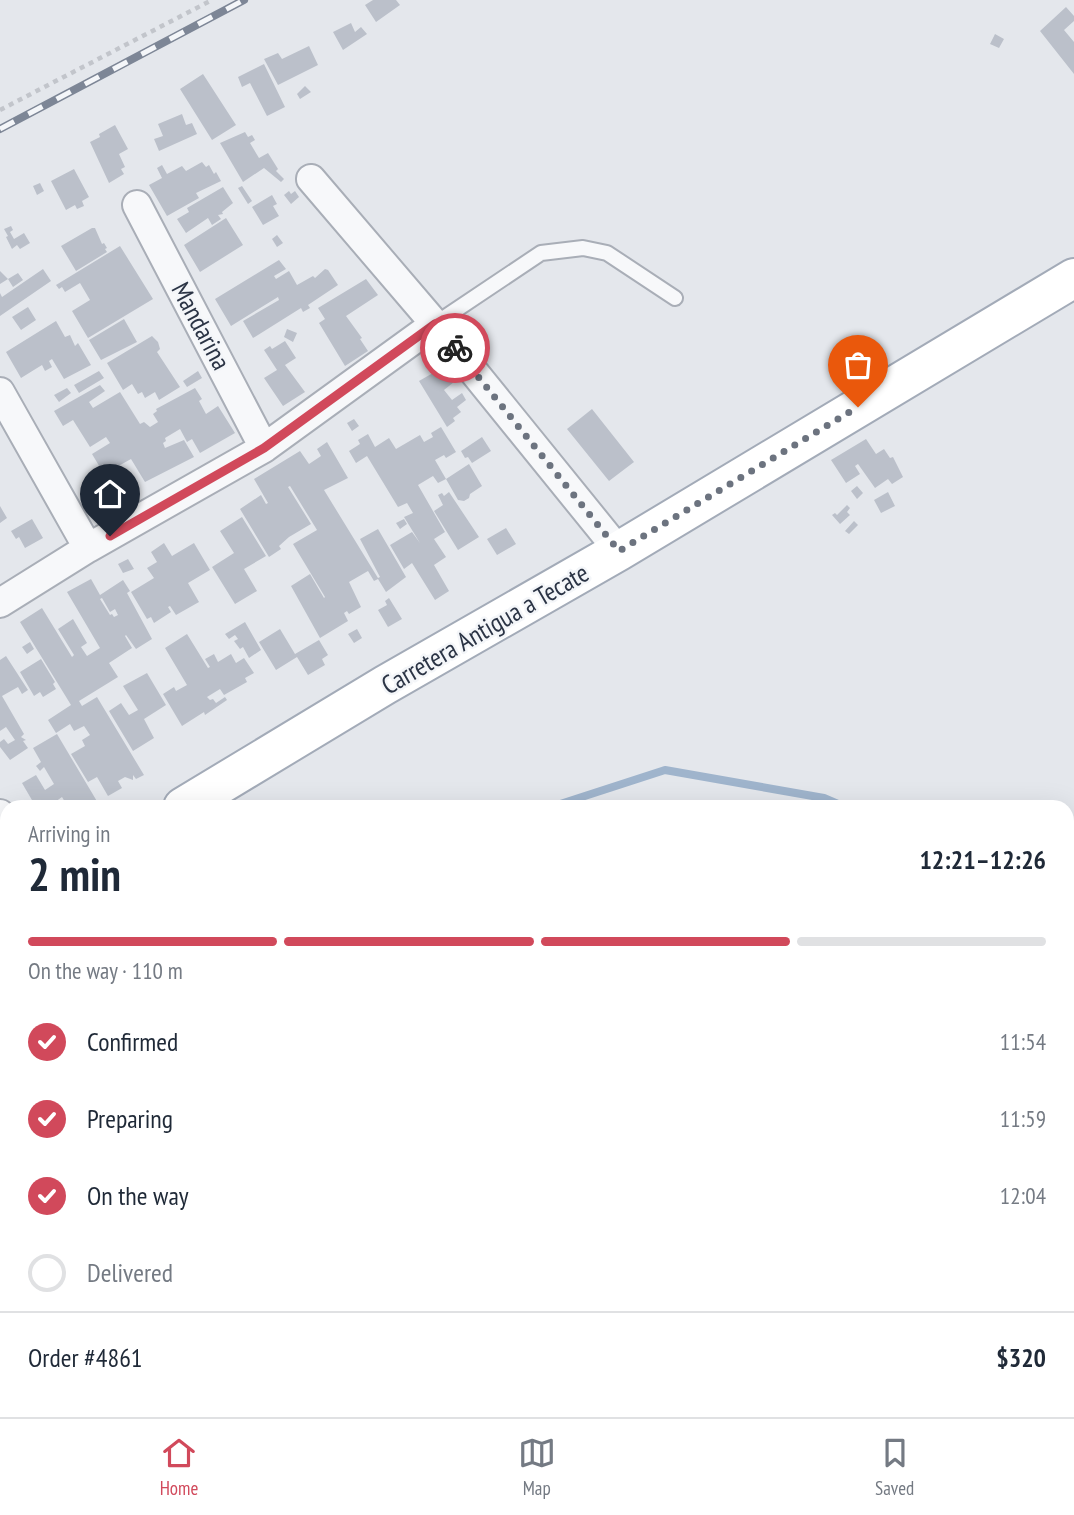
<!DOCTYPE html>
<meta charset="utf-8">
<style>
:root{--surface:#fff;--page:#f2f2f3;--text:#1f2937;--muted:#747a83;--line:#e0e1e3;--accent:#d1495b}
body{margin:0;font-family:"PT Sans Narrow",sans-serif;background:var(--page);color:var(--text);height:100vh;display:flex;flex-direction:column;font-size:26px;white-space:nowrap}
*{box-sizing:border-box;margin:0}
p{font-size:23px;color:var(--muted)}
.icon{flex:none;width:38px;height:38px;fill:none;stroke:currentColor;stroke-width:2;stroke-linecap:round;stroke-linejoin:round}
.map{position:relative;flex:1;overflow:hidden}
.drawer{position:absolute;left:0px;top:800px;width:1074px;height:618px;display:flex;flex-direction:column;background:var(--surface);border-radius:21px 21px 0 0;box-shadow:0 7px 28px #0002}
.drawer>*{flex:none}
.pin{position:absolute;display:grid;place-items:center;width:60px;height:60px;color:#fff;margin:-72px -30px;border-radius:50% 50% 50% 0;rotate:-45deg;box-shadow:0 0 7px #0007}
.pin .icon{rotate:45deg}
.courier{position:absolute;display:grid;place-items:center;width:70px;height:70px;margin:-35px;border:5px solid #d1495b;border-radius:50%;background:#fff;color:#222;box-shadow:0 2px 9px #0007}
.head em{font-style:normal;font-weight:600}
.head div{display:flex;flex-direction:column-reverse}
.head{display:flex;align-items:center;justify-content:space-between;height:119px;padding:0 28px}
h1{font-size:46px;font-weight:600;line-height:52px}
.bar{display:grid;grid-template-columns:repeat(4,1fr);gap:10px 7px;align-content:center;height:84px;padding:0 28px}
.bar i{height:9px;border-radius:5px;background:var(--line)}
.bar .on{background:var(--accent)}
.bar p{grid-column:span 4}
.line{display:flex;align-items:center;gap:18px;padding:0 28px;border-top:2px solid var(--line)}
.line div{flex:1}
ol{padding:0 28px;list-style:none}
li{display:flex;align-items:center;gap:21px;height:77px}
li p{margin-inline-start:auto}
li .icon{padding:7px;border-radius:50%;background:var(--accent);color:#fff;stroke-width:4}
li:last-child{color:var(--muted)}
li i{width:38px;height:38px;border:4px solid var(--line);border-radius:50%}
.dock{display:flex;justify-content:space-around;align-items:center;height:98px;border-top:2px solid var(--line);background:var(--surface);font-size:19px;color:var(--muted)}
.dock a{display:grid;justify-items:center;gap:4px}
.dock .on{color:var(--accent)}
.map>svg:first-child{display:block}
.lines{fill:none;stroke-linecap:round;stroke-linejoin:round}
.stream{stroke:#9fb4cc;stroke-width:8}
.building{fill:#bbc0ca;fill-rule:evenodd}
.lane-casing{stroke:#a9aeb7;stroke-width:18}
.street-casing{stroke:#a9aeb7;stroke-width:32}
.primary-casing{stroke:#a3abb8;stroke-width:42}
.path{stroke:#c2c5cb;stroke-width:4.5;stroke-dasharray:5 5;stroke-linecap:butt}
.lane{stroke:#f7f8fa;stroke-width:14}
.street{stroke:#f7f8fa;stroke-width:28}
.primary{stroke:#fff;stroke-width:38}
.rail-casing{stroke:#7d8696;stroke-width:8}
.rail{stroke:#f4f6f9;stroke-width:5;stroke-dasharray:16;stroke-linecap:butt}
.done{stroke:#6c737f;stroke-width:7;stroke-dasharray:0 12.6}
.route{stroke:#d1495b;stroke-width:9}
.labels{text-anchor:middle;stroke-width:5;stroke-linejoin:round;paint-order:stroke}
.street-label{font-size:26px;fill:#2b3445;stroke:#f4f6f9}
</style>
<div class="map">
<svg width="1074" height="1417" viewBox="0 0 1074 1417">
<rect width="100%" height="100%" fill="#e4e7ec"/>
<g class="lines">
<path class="stream" d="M551,807L665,770L824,798L845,807
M1068,958L1074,962
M0,1212L7,1202
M0,1355L7,1373
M22,1410L26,1417"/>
</g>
<path class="building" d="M373,0H396L400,5L376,22L365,5Z
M1066,7L1074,16V21L1064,30L1074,42V74L1040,31Z
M351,23L355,32L361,27L367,34L343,50L333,32Z
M995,34L1004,39L999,48L990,44Z
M309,46L318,65L278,85L264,59L278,53L282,59Z
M264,64L285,107L267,116L250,83L242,87L238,77Z
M203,74L236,125L212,140L180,89Z
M305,86L311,92L300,99L297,94Z
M182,114L186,125L192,123L197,134L159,151L154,139L163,136L158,124Z
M115,125L128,149L119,154L125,167L121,169L124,174L109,183L90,142L100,137L99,134Z
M245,132L248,137L252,135L255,140L250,143L259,158L268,153L278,169L276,171L284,179L281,182L264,168L243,182L220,143Z
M202,162L206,167L209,165L214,174L216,172L221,181L196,193L199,198L167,216L149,185L162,178L157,168L162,165L167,174L182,166L186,171Z
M74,169L89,197L82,201L84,206L77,209L75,205L66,210L51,181Z
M40,183L44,191L37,195L33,186Z
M242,186L252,201L248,204L238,188Z
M223,187L233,203L222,212L223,214L218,215L221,219L212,225L208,218L186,233L177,219L189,212L187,208Z
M289,191L291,194L295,191L299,197L291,204L284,195Z
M272,195L277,204L273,206L279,216L263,225L252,207Z
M226,218L243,245L200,272L184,245Z
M11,226L13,230L10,232L14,239L24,233L30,243L20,249L17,245L12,249L6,237L8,236L4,229Z
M92,228H95L102,244L104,243L107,248L105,249L107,252L76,271L61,246Z
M277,235L283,243L277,247L272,239Z
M120,246L153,299L88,338L72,311L90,300L80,283L65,292L62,287L59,289L56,285Z
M279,260L286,269L274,276L276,279L289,271L297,285L313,276L315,278L325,269L328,270L338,285L308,305L310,308L303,312L301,308L253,338L243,321L279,300L278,297L231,326L215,299Z
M43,269L51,281L0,316V293L2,297Z
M0,271L8,279L0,284Z
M18,273L23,280L13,287L8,279Z
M366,279L378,295L346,316L362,338L360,339L368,351L345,366L319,323L325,319L318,308Z
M28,307L36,320L21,330L12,317Z
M124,319L137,342L101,360L89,340Z
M56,321L65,337L70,335L75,346L78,343L91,365L64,379L52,359L49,361L52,367L45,371L42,365L21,378L6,352Z
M287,329L297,333L293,342L284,337Z
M152,336L158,342L160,349L157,352L180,387L159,400L155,392L145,398L142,392L138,394L132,384L123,390L107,363Z
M285,341L296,358L285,365L305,392L283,406L264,378L277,370L264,350L270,346L272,349Z
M447,365L456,378L453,380L454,382L444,390L452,400L462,393L466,400L457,407L461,412L453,418L455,421L447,427L419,381Z
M99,371L104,378L79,393L74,385Z
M198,371L202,378L187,387L183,381Z
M100,385L105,391L89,402L93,408L120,392L140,424L144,422L150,427L158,422L153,414L157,411L156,409L195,388L202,399L199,401L206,414L218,406L235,433L200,453L192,439L187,442L180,429L165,438L166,441L163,443L165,448L184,440L194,457L145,482L131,459L104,474L92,454L110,443L106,437L90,447L73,420L63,426L54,411Z
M67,388L71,393L59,402L54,395Z
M592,409L634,462L609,481L567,429Z
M354,419L359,426L352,431L347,423Z
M441,427L456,452L446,458L444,455L435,460L446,479L469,464L482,486L470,494L469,498L464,501L458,500L446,479L438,483L433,476L418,485L445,532L434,539L446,557L434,565L449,591L435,600L412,563L404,569L390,545L412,532L420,543L404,517L413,513L407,503L398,507L367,456L356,463L349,451L360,444L358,440L368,434L375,447L389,438L396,449L420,435L424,442L433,437L431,433Z
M482,437L491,451L472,463L468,457L465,458L461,451Z
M866,439L876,454L884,449L890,458L893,457L903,477L892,484L888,479L875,488L858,464L855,466L860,474L846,483L831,460Z
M327,442L348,478L324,490L378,578L380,577L360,539L378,529L406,577L386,592L378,579L374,581L368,571L349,582L361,607L349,614L347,611L344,613L348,621L320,638L291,586L310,574L324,598L325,597L293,544L317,530L290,486L288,487L311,524L289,537L279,546L281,549L269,557L240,509L261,495L266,504L268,503L254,479L300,451L309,464L321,456L317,449Z
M109,476L122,497L102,510L87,489Z
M857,486L863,493L857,499L851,491Z
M449,492L479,537L458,550L434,511L443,505L438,495L442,493L444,496Z
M888,492L895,506L881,513L874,500Z
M847,505L850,508L847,512L850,515L840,524L832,515L835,513L837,515Z
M0,506L7,518L0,523Z
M242,517L266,556L244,569L257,591L235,604L212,567L234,553L220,531Z
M32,519L43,538L25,548L19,537L16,539L11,531Z
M404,519L407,524L400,529L396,523Z
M854,521L858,525L849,534L845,531Z
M506,528L516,544L497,555L487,539Z
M164,543L172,556L194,543L210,570L188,583L199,602L176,615L170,606L168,607L171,612L154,623L151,617L147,619L131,592L154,578L147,568L157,562L151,552Z
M128,559L134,569L123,573L118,564Z
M91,579L100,595L123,580L130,591L127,593L152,639L136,649L126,635L125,636L132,648L109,663L118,677L79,701L82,706L97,697L144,775L136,779L133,775V780L125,777L118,781L122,788L108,796L97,777L88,782L71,754L85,746L82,740L90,735L84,726L74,731L70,724L56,733L48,720L71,705L20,622L42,608L72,657L74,655L58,629L73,619L87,643L81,647L87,656L100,648L67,592ZM102,598L110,612L115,609L118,615L114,617L112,614L110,615L100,599Z
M389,598L402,619L388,627L378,610L387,605L385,601Z
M245,622L261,650L249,658L243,647L240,649L234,641L238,639L235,635L229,639L225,634Z
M280,629L295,654L319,640L328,655L322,659L325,665L308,675L297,657L276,670L259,642Z
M357,629L362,638L354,643L348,634Z
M187,634L208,668L210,667L205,659L214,654L218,662L231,654L236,663L244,658L254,673L245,678L247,682L224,695L220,689L207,697L210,700L213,699L216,703L225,697L227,700L205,715L204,712L182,726L163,694L174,687L176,691L187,685L165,648Z
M30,642L34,649L27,654L22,647Z
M6,656L28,690L22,694L18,687L2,696L24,734L21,737L26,740L23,741L28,748L10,760L0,747V742L4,739L8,744L15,740L6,727L0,731V660Z
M41,659L55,682L53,684L56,689L43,697L40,692L34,696L20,672Z
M147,673L166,705L144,719L154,738L133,751L109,711L121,703L129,715L138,710L123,686Z
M57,734L98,803L91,807H68L62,797L48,807H36L22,783L36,775L45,790L54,784L44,767L40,771L36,766L41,762L33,748Z
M1068,1159L1074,1166V1188L1071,1185L1068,1189Z
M1074,1194V1215L1068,1207V1200Z
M1068,1221L1074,1229V1251L1068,1243L1071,1241L1068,1237Z
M433,1410H499L490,1417H438Z
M556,1410H593L599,1417H587L583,1412L577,1417H562Z
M595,1410H644L636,1417H601Z
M814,1410H835L828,1417H815L811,1412Z
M842,1410H847L851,1415L857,1410L859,1413L866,1410L872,1417H834Z
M927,1410H951L943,1417H919Z"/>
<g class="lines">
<defs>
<path id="lane" d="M435,324L541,253L583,248L607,253L675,298"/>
<path id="street" d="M311,179L435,324L619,551
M137,205L264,448
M0,392L88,548
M0,603L88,548L264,448L435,324
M0,814L7,825
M1068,1088L1074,1085
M1068,1372L1074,1367
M731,1410L736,1417
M341,1417L349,1410
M667,1417L675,1410
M1013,1417L1021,1410"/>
<path id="primary" d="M183,807L385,685L619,551L1074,278
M0,918L7,913"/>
</defs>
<use href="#lane" class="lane-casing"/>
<use href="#street" class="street-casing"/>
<use href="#primary" class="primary-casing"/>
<path class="path" d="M0,110L212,0"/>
<use href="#lane" class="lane"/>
<use href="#street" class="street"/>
<use href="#primary" class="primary"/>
<defs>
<path id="rail" d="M0,129L244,0"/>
</defs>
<use href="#rail" class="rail-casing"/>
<use href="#rail" class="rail"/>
</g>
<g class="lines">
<path class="done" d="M455,348L619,551L858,407"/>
<path class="route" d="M110,536L264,448L435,324L455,348"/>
</g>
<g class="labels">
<g class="street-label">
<text transform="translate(201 326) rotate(62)" y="9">Mandarina</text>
<text transform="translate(485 629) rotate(-30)" y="9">Carretera Antigua a Tecate</text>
</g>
</g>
</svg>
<div class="pin" style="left:858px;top:407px;background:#ea580c"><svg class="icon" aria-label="bag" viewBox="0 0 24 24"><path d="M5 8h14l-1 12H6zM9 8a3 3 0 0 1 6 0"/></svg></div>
<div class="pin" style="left:110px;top:536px;background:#1f2937"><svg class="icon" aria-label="home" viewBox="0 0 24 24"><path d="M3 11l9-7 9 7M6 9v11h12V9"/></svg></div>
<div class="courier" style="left:455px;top:348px"><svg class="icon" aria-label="bike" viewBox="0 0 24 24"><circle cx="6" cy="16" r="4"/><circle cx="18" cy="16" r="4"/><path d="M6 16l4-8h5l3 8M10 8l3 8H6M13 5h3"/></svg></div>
<section class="drawer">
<div class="head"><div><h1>2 min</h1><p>Arriving in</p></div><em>12:21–12:26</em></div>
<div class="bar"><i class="on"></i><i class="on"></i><i class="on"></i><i></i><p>On the way · 110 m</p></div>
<ol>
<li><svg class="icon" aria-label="check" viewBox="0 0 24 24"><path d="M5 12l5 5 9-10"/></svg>Confirmed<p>11:54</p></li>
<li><svg class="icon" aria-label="check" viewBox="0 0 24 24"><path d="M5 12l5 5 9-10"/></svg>Preparing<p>11:59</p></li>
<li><svg class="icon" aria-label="check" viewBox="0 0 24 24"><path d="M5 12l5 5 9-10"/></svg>On the way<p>12:04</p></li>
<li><i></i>Delivered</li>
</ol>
<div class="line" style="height:91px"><div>Order #4861</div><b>$320</b></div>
</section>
</div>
<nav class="dock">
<a class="on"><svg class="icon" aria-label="home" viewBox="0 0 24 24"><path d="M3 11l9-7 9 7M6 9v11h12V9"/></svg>Home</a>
<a><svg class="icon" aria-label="map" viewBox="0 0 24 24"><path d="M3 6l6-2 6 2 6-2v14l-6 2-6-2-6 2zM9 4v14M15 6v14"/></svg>Map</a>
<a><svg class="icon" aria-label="saved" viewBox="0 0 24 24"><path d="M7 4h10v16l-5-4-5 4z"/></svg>Saved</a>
</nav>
